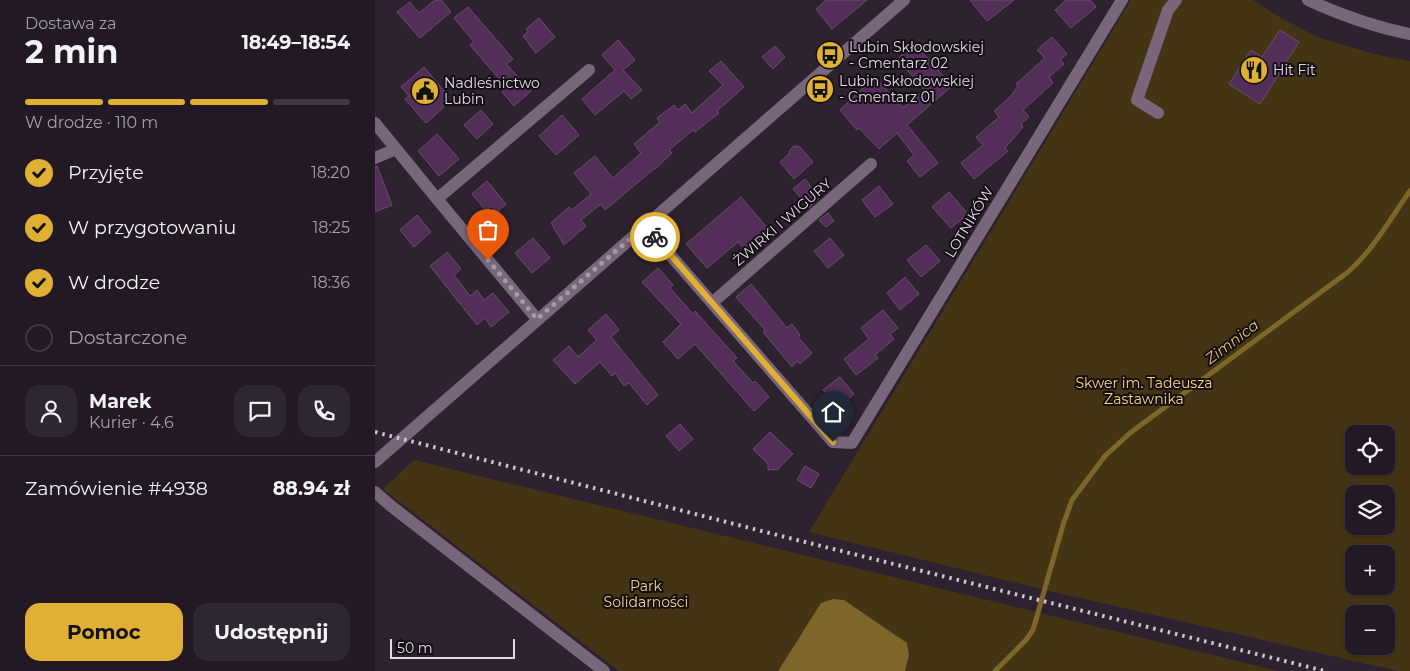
<!DOCTYPE html>
<html lang="pl">
<meta charset="utf-8">
<style>
:root{--surface:#221924;--page:#2e2631;--text:#f1f3f6;--muted:#a2a0a6;--line:#3f3841;--accent:#dfb034}
body{margin:0;font-family:Montserrat,sans-serif;background:var(--page);color:var(--text);height:100vh;display:flex;flex-direction:column;font-size:19px;white-space:nowrap}
*{box-sizing:border-box;margin:0}
p{font-size:16px;color:var(--muted)}
.icon{flex:none;width:28px;height:28px;fill:none;stroke:currentColor;stroke-width:2;stroke-linecap:round;stroke-linejoin:round}
.map{position:relative;flex:1;overflow:hidden}
.panel{display:flex;flex-direction:column;background:var(--surface);width:375px}
.panel>*{flex:none}
.controls{position:absolute;left:970px;top:425px;display:grid;gap:10px}
.controls a{display:grid;place-items:center;width:50px;height:50px;border-radius:10px;background:var(--surface);box-shadow:0 1px 4px #0004,0 0 0 1px var(--line);font-size:25px}
.scale{position:absolute;left:15px;bottom:12px;width:125px;box-sizing:border-box;padding-left:5px;border:2px solid #e3dae4;border-top:0;font-size:14px;line-height:18px;white-space:nowrap;color:#e3dae4;-webkit-text-stroke:4px #130d14;paint-order:stroke}
.pin{position:absolute;display:grid;place-items:center;width:42px;height:42px;color:#fff;margin:-51px -21px;border-radius:50% 50% 50% 0;rotate:-45deg;box-shadow:0 0 5px #0007}
.pin .icon{rotate:45deg}
.courier{position:absolute;display:grid;place-items:center;width:50px;height:50px;margin:-25px;border:4px solid #dfb034;border-radius:50%;background:#fff;color:#222;box-shadow:0 1px 6px #0007}
.overview em{font-style:normal;font-weight:700}
.overview div{display:flex;flex-direction:column-reverse}
.overview{display:flex;align-items:center;justify-content:space-between;height:85px;padding:0 25px}
h1{font-size:32px;font-weight:700;line-height:38px}
.bar{display:grid;grid-template-columns:repeat(4,1fr);gap:8px 5px;align-content:center;height:60px;padding:0 25px}
.bar i{height:6px;border-radius:4px;background:var(--line)}
.bar .on{background:var(--accent)}
.bar p{grid-column:span 4}
.line{display:flex;align-items:center;gap:12px;padding:0 25px;border-top:1px solid var(--line)}
.line div{flex:1}
.round{display:grid;place-items:center;flex:none;width:52px;height:52px;border-radius:15px;background:var(--page)}
ol{padding:0 25px;list-style:none}
li{display:flex;align-items:center;gap:15px;height:55px}
li p{margin-inline-start:auto}
li .icon{padding:5px;border-radius:50%;background:var(--accent);color:#111;stroke-width:4}
li:last-child{color:var(--muted)}
li i{width:28px;height:28px;border:2px solid var(--line);border-radius:50%}
.action{display:flex;gap:10px;margin-top:auto;padding:10px 25px}
.action a{flex:1;height:58px;border-radius:15px;background:var(--accent);color:#111;font-size:20px;font-weight:700;line-height:58px;text-align:center}
.action a+a{background:var(--page);color:var(--text)}
main{display:flex;flex:1;min-height:0}
.map>svg:first-child{display:block}
.green{fill:#433514;fill-rule:evenodd}
.water{fill:#7e662a}
.lines{fill:none;stroke-linecap:round;stroke-linejoin:round}
.stream{stroke:#7e662a;stroke-width:5}
.building{fill:#532e58;stroke:#625364}
.minor{stroke:#78667a;stroke-width:12}
.rail{stroke:#cec5d0;stroke-width:4;stroke-dasharray:2.5 5;stroke-linecap:butt}
.done{stroke:#a499a5;stroke-width:5;stroke-dasharray:0 9}
.route{stroke:#dfb034;stroke-width:6}
.labels{text-anchor:middle;stroke-width:4;stroke-linejoin:round;paint-order:stroke}
.poi-label{font-size:14px;fill:#e3dae4;stroke:#130d14;text-anchor:start}
.street-label{font-size:14px;fill:#e3dae4;stroke:#130d14}
.park-label{font-size:14px;fill:#fbd67f;stroke:#130d14}
.water-label{font-size:15px;font-style:italic;fill:#e7c26b;stroke:#130d14}
</style>
<main>
<section class="panel">
<div class="overview"><div><h1>2 min</h1><p>Dostawa za</p></div><em>18:49–18:54</em></div>
<div class="bar"><i class="on"></i><i class="on"></i><i class="on"></i><i></i><p>W drodze · 110 m</p></div>
<ol>
<li><svg class="icon" aria-label="check" viewBox="0 0 24 24"><path d="M5 12l5 5 9-10"/></svg>Przyjęte<p>18:20</p></li>
<li><svg class="icon" aria-label="check" viewBox="0 0 24 24"><path d="M5 12l5 5 9-10"/></svg>W przygotowaniu<p>18:25</p></li>
<li><svg class="icon" aria-label="check" viewBox="0 0 24 24"><path d="M5 12l5 5 9-10"/></svg>W drodze<p>18:36</p></li>
<li><i></i>Dostarczone</li>
</ol>
<div class="line" style="height:90px"><a class="round"><svg class="icon" aria-label="person" viewBox="0 0 24 24"><circle cx="12" cy="8" r="4"/><path d="M4 21q1-7 8-7t8 7"/></svg></a><div><b>Marek</b><p>Kurier · 4.6</p></div><a class="round"><svg class="icon" aria-label="chat" viewBox="0 0 24 24"><path d="M4 5h16v11H9l-5 4z"/></svg></a><a class="round"><svg class="icon" aria-label="phone" viewBox="0 0 24 24"><path d="M5 4h4l2 5-3 2q2 4 5 5l2-3 5 2v4C11 20 4 13 5 4z"/></svg></a></div>
<div class="line" style="height:65px"><div>Zamówienie #4938</div><b>88.94 zł</b></div>
<div class="action"><a>Pomoc</a><a>Udostępnij</a></div>
</section>
<div class="map">
<svg width="1035" height="671" viewBox="0 0 1035 671">
<rect width="100%" height="100%" fill="#2e2130"/>
<path class="green" d="M756,0H878L901,15L942,37L1003,55L1035,61V671H1023L683,593L434,532ZM979,434H1011V466H979ZM979,494H1011V526H979ZM979,554H1011V586H979ZM979,614H1011V646H979Z
M39,460L903,671H530L534,655L532,643L469,600L426,633L403,671H244L8,489Z"/>
<path class="water" d="M458,599L469,600L532,643L534,655L530,671H403L446,603Z"/>
<g class="lines">
<path class="stream" d="M620,671L651,640L658,630L688,525L697,500L730,456L755,433L973,272C999,249 1015,219 1035,191"/>
</g>
<path class="building" d="M60,0H66L76,12L45,38L22,12L35,2L44,13Z
M451,0H492L457,29L441,9Z
M595,0H639L612,21Z
M691,0H715L721,7L696,28L680,10Z
M93,7L138,59L131,64L156,91L139,106L127,92L132,88L95,45L99,42L79,18Z
M164,18L180,37L161,53L148,36L153,32L151,29Z
M905,30L924,42L885,104L854,84L876,50L887,57Z
M677,37L692,54L685,60L689,64L674,77L678,83L648,110L654,117L646,124L648,127L630,148L633,151L599,179L586,163L608,145L601,137L624,117L619,111L635,97L643,86L641,84L670,58L662,50Z
M243,40L260,60L248,70L267,90L256,99L249,91L220,115L207,99L240,70L227,55Z
M400,46L410,57L398,69L387,57Z
M528,46H542L577,86L532,125L563,163L545,177L532,161L539,155L522,133L504,149L484,128L482,130L465,110L500,77L528,108L549,90L523,59L527,55Z
M346,61L369,87L342,111L344,113L320,132L318,130L294,150L297,153L280,169V168L230,210L226,204L206,220L211,226L189,245L176,223L194,207L197,210L216,194L199,173L220,156L238,178L266,153L259,144L285,122L282,118L299,105L303,110L310,104L317,113L348,85L334,71Z
M49,67L74,97L66,103L69,107L51,123L30,99L34,96L26,87Z
M106,110L118,124L102,139L89,125Z
M187,115L204,135L181,155L164,136Z
M62,134L84,159L64,176L43,151Z
M419,146L425,147L438,162L419,179L405,162L414,154L415,150Z
M0,166H2L17,205L0,212Z
M430,179L444,197L434,208L418,189Z
M112,181L131,204L122,212L116,206L111,211L97,194Z
M504,186L518,204L500,217L487,200Z
M574,192L593,214L576,228L557,207Z
M366,197L395,231L371,251L363,242L332,268L311,244Z
M453,213L459,221L451,227L444,220Z
M42,215L56,232L39,247L25,230Z
M158,238L175,258L157,273L140,253Z
M455,238L469,255L453,268L439,251Z
M551,245L565,261L546,277L532,260Z
M72,252L86,269L79,275L95,296L102,290L109,300L118,293L134,312L116,327L110,318L102,325L55,266Z
M283,268L298,285L295,288L318,314L320,311L362,358L358,361L378,383L380,381L394,397L379,411L320,344L303,359L288,342L306,324L267,282Z
M530,277L544,294L525,310L512,293Z
M376,284L412,328L417,324L425,335L423,337L437,353L425,364L422,361L417,367L388,332L390,330L361,297Z
M508,310L523,328L515,334L519,339L500,355L503,358L481,375L469,359L494,339L486,328Z
M231,314L244,330L236,337L283,395L272,405L254,383L249,386L240,373L237,376L225,362L200,384L178,360L194,346L203,357L222,340L213,330Z
M465,377L479,394L463,408L448,390Z
M305,424L318,439L304,451L291,436Z
M395,432L418,454L403,469L393,470V464L378,449Z
M430,466L444,474L436,488L422,480Z"/>
<g class="lines">
<path class="minor" d="M933,0C966,15 999,27 1035,34
M783,113L762,100L793,10L801,0
M0,123L62,199L162,319
M0,158L21,149
M62,199L214,70
M270,226L458,442L477,443L747,0
M337,303L496,164
M0,462L529,0
M0,492L16,506L229,671"/>
<path class="rail" d="M0,432L414,538L950,671"/>
</g>
<g class="lines">
<path class="done" d="M113,260L162,319L270,226L280,237"/>
<path class="route" d="M280,237L458,442"/>
</g>
<defs>
<symbol id="bus-disc" viewBox="-11 -11 22 22"><circle r="9.5" fill="#dfb034" stroke="#130d14"/><path d="M-5-6H5V4H4V6H2V4H-2V6H-4V4H-5ZM-3.5-4V0h7V-4ZM-3.5 1.2v1.5H-2V1.2ZM2 1.2v1.5H3.5V1.2Z" fill="#111"/></symbol>
<symbol id="restaurant-disc" viewBox="-11 -11 22 22"><circle r="9.5" fill="#dfb034" stroke="#130d14"/><path d="M-5-6h1v4h1v-4h1v4h1v-4h1v5L-1.5 .5V6h-2V.5L-5-1ZM5-6V6H3V1.5H1.5Q1.5-4 5-6Z" fill="#111"/></symbol>
<symbol id="civic-disc" viewBox="-11 -11 22 22"><circle r="9.5" fill="#dfb034" stroke="#130d14"/><path d="M-.6-6.5H3V-4.5H.6V-3L4-1V1h2V6H-6V1h2V-1L-.6-3ZM-1.2 2.5V6h2.4V2.5Z" fill="#111"/></symbol>
</defs>
<g fill-rule="evenodd">
<use href="#bus-disc" x="439" y="39" width="32" height="32"/>
<use href="#restaurant-disc" x="863" y="54" width="32" height="32"/>
<use href="#bus-disc" x="429" y="73" width="32" height="32"/>
<use href="#civic-disc" x="34" y="75" width="32" height="32"/>
</g>
<g class="labels">
<g class="poi-label">
<text x="474" y="52">Lubin Skłodowskiej<tspan x="474" dy="16">- Cmentarz 02</tspan></text>
<text x="898" y="75">Hit Fit</text>
<text x="464" y="86">Lubin Skłodowskiej<tspan x="464" dy="16">- Cmentarz 01</tspan></text>
<text x="69" y="88">Nadleśnictwo<tspan x="69" dy="16">Lubin</tspan></text>
</g>
<g class="street-label">
<text transform="translate(407 222) rotate(-41)" y="5">ŻWIRKI I WIGURY</text>
<text transform="translate(594 222) rotate(-59)" y="5">LOTNIKÓW</text>
</g>
<g class="park-label">
<text x="769" y="388">Skwer im. Tadeusza<tspan x="769" dy="16">Zastawnika</tspan></text>
<text x="271" y="591">Park<tspan x="271" dy="16">Solidarności</tspan></text>
</g>
<g class="water-label">
<text transform="translate(857 342) rotate(-37)" y="5">Zimnica</text>
</g>
</g>
</svg>
<div class="controls">
<a><svg class="icon" aria-label="locate" viewBox="0 0 24 24"><circle cx="12" cy="12" r="6"/><path d="M12 2v4M12 18v4M2 12h4M18 12h4"/></svg></a>
<a><svg class="icon" aria-label="layers" viewBox="0 0 24 24"><path d="M12 4l9 5-9 5-9-5zM3 14l9 5 9-5"/></svg></a>
<a>+</a>
<a>−</a>
</div>
<div class="scale">50 m</div>
<div class="pin" style="left:113px;top:260px;background:#ea580c"><svg class="icon" aria-label="bag" viewBox="0 0 24 24"><path d="M5 8h14l-1 12H6zM9 8a3 3 0 0 1 6 0"/></svg></div>
<div class="pin" style="left:458px;top:442px;background:#1f2937"><svg class="icon" aria-label="home" viewBox="0 0 24 24"><path d="M3 11l9-7 9 7M6 9v11h12V9"/></svg></div>
<div class="courier" style="left:280px;top:237px"><svg class="icon" aria-label="bike" viewBox="0 0 24 24"><circle cx="6" cy="16" r="4"/><circle cx="18" cy="16" r="4"/><path d="M6 16l4-8h5l3 8M10 8l3 8H6M13 5h3"/></svg></div>
</div>
</main>
